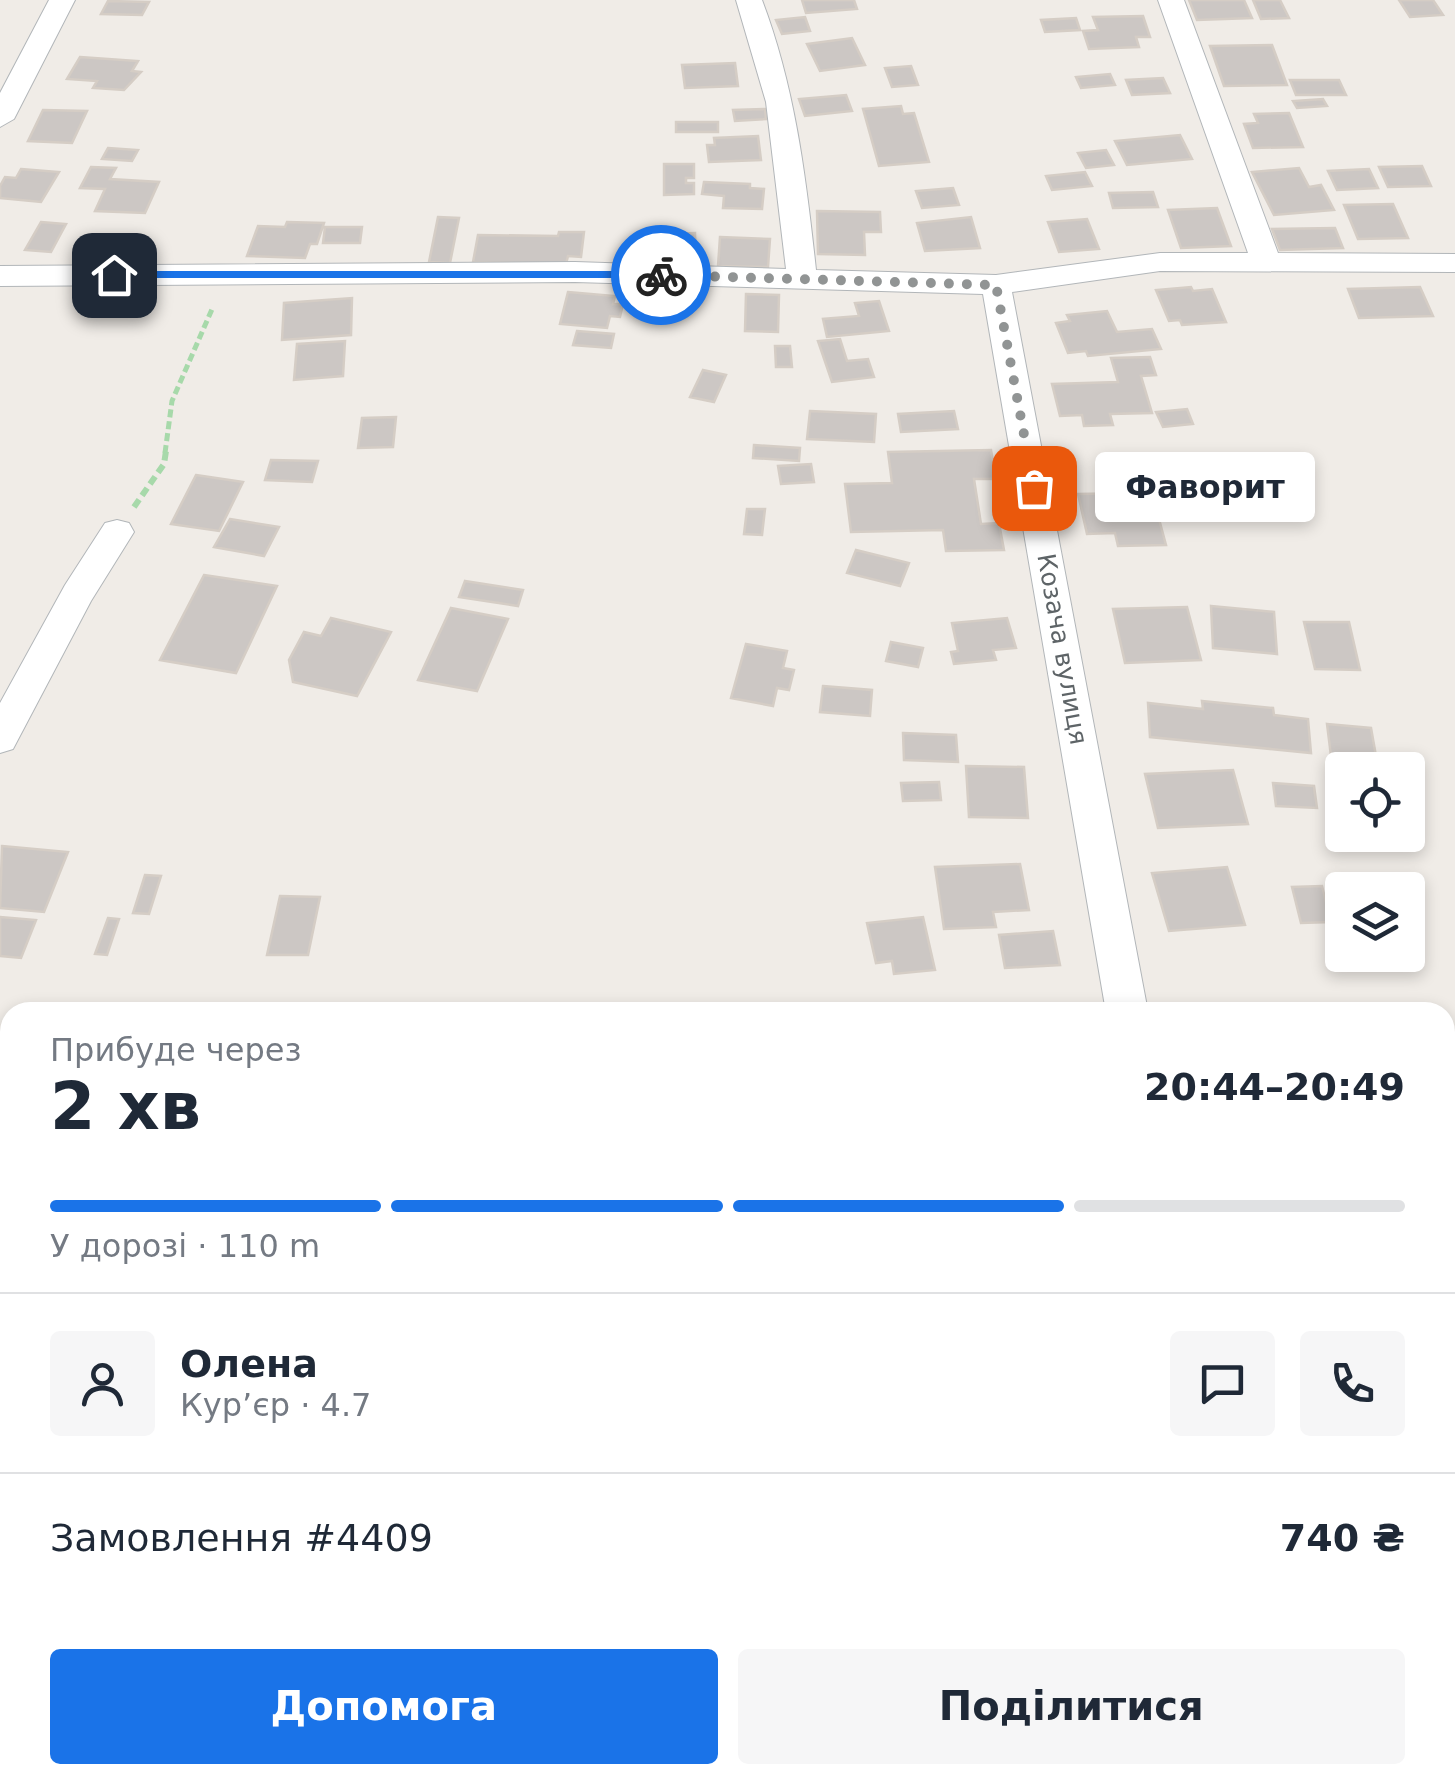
<!DOCTYPE html>
<html lang="uk">
<meta charset="utf-8">
<style>
:root{--surface:#fff;--page:#f6f6f7;--text:#1f2937;--muted:#747a83;--line:#e0e1e3;--accent:#1a73e8}
body{margin:0;font-family:"DejaVu Sans",sans-serif;background:var(--page);color:var(--text);height:100vh;display:flex;flex-direction:column;font-size:38px;white-space:nowrap}
*{box-sizing:border-box;margin:0}
p{font-size:32px;color:var(--muted)}
.icon{flex:none;width:55px;height:55px;fill:none;stroke:currentColor;stroke-width:2;stroke-linecap:round;stroke-linejoin:round}
.map{position:relative;flex:1;overflow:hidden}
.side{position:absolute;left:0px;top:1002px;width:1455px;height:782px;display:flex;flex-direction:column;background:var(--surface);border-radius:30px 30px 0 0;box-shadow:0 5px 15px #0003}
.side>*{flex:none}
.controls{position:absolute;left:1325px;top:752px;display:grid;gap:20px}
.controls a{display:grid;place-items:center;width:100px;height:100px;border-radius:10px;background:var(--surface);box-shadow:0 5px 15px #0003;font-size:50px}
.pin{position:absolute;display:grid;place-items:center;width:85px;height:85px;color:#fff;margin:-42px;border-radius:20px;box-shadow:0 5px 15px #0006}
.courier{position:absolute;display:grid;place-items:center;width:100px;height:100px;margin:-50px;border:8px solid #1a73e8;border-radius:50%;background:#fff;color:#222;box-shadow:0 2px 12px #0007}
.bubble{position:absolute;height:70px;border-radius:10px;background:var(--surface);box-shadow:0 5px 15px #0003;font-size:32px;font-weight:800;line-height:70px;text-align:center}
.head em{font-style:normal;font-weight:800}
.head div{display:flex;flex-direction:column-reverse}
.head{display:flex;align-items:center;justify-content:space-between;height:170px;padding:0 50px}
h1{font-size:65px;font-weight:800;line-height:75px}
.bar{display:grid;grid-template-columns:repeat(4,1fr);gap:15px 10px;align-content:center;height:120px;padding:0 50px}
.bar i{height:12px;border-radius:8px;background:var(--line)}
.bar .selected{background:var(--accent)}
.bar p{grid-column:span 4}
.line{display:flex;align-items:center;gap:25px;padding:0 50px;border-top:2px solid var(--line)}
.line div{flex:1}
.round{display:grid;place-items:center;flex:none;width:105px;height:105px;border-radius:10px;background:var(--page)}
.action{display:flex;gap:20px;margin-top:auto;padding:20px 50px}
.action a{flex:1;height:115px;border-radius:10px;background:var(--accent);color:#fff;font-size:40px;font-weight:800;line-height:115px;text-align:center}
.action a+a{background:var(--page);color:var(--text)}
.map>svg:first-child{display:block}
.building{fill:#ccc7c4;stroke:#d5cdc5;stroke-width:2.5}
.lines{fill:none;stroke-linecap:round;stroke-linejoin:round}
.street-casing{stroke:#b2b6b9;stroke-width:2}
.path-far1{stroke:#a7d9aa;stroke-width:5;stroke-dasharray:8 4;stroke-linecap:butt}
.path{stroke:#a7d9aa;stroke-width:6;stroke-dasharray:9 5;stroke-linecap:butt}
.street{fill:#fff;fill-rule:evenodd}
.route{fill:#1a73e8}
.done{stroke:#919494;stroke-width:10;stroke-dasharray:0 18}
.labels{text-anchor:middle;stroke-width:9;stroke-linejoin:round;paint-order:stroke}
.street-label{font-size:25px;fill:#5e6467;stroke:#fff}
</style>
<div class="map">
<svg width="1455" height="1784" viewBox="0 0 1455 1784">
<rect width="100%" height="100%" fill="#f0ece7"/>
<path class="building" d="M802,0H854L857,9L806,13Z
M1189,0H1244L1252,18L1197,20Z
M1253,0H1280L1289,18L1261,19Z
M1399,0H1433L1443,15L1410,17Z
M108,1L149,2L142,15L101,14Z
M1143,16L1150,37H1136L1139,47L1089,49L1083,31L1098,30L1093,17Z
M805,17L810,31L782,34L776,20Z
M1076,18L1080,30L1045,32L1041,20Z
M852,38L865,65L820,71L807,44Z
M1272,45L1287,85L1224,86L1210,46Z
M80,57L138,61L132,71L141,72L124,90L93,88L97,81L67,79Z
M735,63L738,86L685,88L682,65Z
M911,66L918,85L892,87L885,68Z
M1110,74L1115,85L1081,88L1076,77Z
M1163,78L1170,93L1132,95L1126,80Z
M1290,80H1339L1346,95H1296Z
M846,95L852,111L805,116L799,99Z
M1323,99L1327,106L1297,108L1293,101Z
M901,106L903,114L914,113L929,162L879,166L863,109Z
M765,109L766,119L735,121L733,110Z
M43,110L87,111L72,143L28,141Z
M1289,113L1303,147L1253,148L1244,124L1258,123L1254,114Z
M676,122H718V132H676Z
M1180,135L1192,159L1127,165L1115,141Z
M758,136L761,160L709,162L707,145H715L714,138Z
M108,148L138,150L132,161L102,159Z
M1106,150L1114,165L1086,168L1078,153Z
M664,164H694V178H686V183H694V194L664,195Z
M1422,166L1431,186L1388,187L1379,167Z
M91,167L116,168L110,179L159,182L145,213L95,211L105,189L80,188Z
M1299,168L1309,187L1321,185L1334,210L1274,215L1252,172Z
M21,169L59,172L41,202L0,198V186L5,177L16,178Z
M1369,169L1378,188L1337,190L1328,171Z
M1085,172L1092,186L1052,190L1046,176Z
M704,182L750,184V188L764,189L762,209L723,208L724,196L702,194Z
M953,188L959,205L922,208L916,191Z
M1153,192L1158,207L1113,208L1109,193Z
M1393,204L1408,238L1358,239L1344,205Z
M1217,208L1231,246L1181,248L1168,210Z
M817,211L880,212L881,232H864L865,255L818,254Z
M438,217L459,218L450,263L429,262Z
M971,217L980,248L925,251L917,223Z
M1087,219L1099,249L1059,252L1048,222Z
M41,222L66,224L51,252L25,250Z
M287,222L324,223L317,244H310L305,258L247,256L258,226L285,227Z
M325,227H362L360,243H323Z
M1335,228L1343,248L1280,250L1272,229Z
M559,232H584L581,257L568,256L566,264L473,262L478,235L558,236Z
M695,233L696,260L637,261V235Z
M720,237L770,239L768,267L718,266Z
M1191,287L1193,291L1212,289L1226,322L1182,325L1180,320L1169,321L1156,290Z
M1420,287L1433,316L1359,318L1348,289Z
M568,292L615,296L613,304H623L620,317L610,316L607,328L560,324Z
M746,294L779,295L778,332L745,331Z
M352,298L351,335L282,340L284,303Z
M879,301L889,331L827,337L823,319L859,316L855,303Z
M1107,311L1117,332L1152,329L1161,349L1088,356L1086,351L1068,353L1056,323L1070,321L1067,315Z
M577,331L614,334L611,348L573,345Z
M840,339L847,361L868,359L874,377L832,382L818,341Z
M345,341L343,376L294,380L297,344Z
M775,346H790L792,367H776Z
M1150,357L1156,375L1141,376L1152,413L1110,414L1113,425L1084,426L1082,415L1060,416L1052,384L1118,382L1111,358Z
M703,370L726,375L714,402L690,397Z
M1187,409L1193,424L1163,427L1156,412Z
M810,411L876,414L874,442L807,439Z
M954,411L958,429L901,432L898,414Z
M396,417L393,447L358,448L362,418Z
M754,445L800,448L799,461L753,458Z
M991,450L996,479H974L981,524L999,523L1004,550L946,551L943,530L851,532L845,484L892,483L888,452Z
M271,460L318,461L312,482L265,480Z
M811,464L814,482L781,484L778,466Z
M196,475L243,482L219,531L171,524Z
M1174,488L1181,505L1151,508L1144,490Z
M1185,491L1241,492L1245,511L1188,510Z
M1132,493L1135,508H1156L1166,545L1118,546L1115,533L1087,534L1078,494Z
M747,509H765L762,535L744,534Z
M230,519L279,527L264,556L214,547Z
M856,550L909,563L900,586L847,573Z
M204,575L277,586L236,673L160,660Z
M465,581L523,590L518,606L459,597Z
M1211,606L1274,612L1277,654L1213,648Z
M1187,607L1201,660L1125,663L1113,609Z
M451,608L508,619L477,691L418,680Z
M331,618L391,632L357,696L293,682L289,660L304,632L321,636Z
M1007,618L1016,648L993,650L996,660L954,664L951,652L958,651L952,623Z
M1304,622H1349L1360,670L1315,669Z
M891,642L923,648L918,667L886,661Z
M746,644L787,651L783,668L794,670L789,690L777,688L773,706L731,698Z
M823,686L872,690L870,716L820,712Z
M1202,701L1273,708L1274,715L1308,719L1311,753L1150,737L1148,703L1203,709Z
M1327,724L1371,728L1376,756L1386,757L1387,770H1345L1344,757L1331,756Z
M903,733L956,735L958,762L904,760Z
M966,766L1024,767L1028,818L969,817Z
M1233,770L1248,824L1158,828L1145,774Z
M939,782L941,800L903,801L901,783Z
M1273,783L1314,786L1317,808L1276,806Z
M2,846L68,852L44,912L0,908Z
M1020,864L1029,910L993,912L996,927L944,929L935,867Z
M1227,867L1245,925L1169,931L1152,873Z
M145,875L161,876L149,914L133,913Z
M1322,886L1331,922L1301,923L1292,887Z
M280,896L320,897L308,955H267Z
M0,917L36,920L21,958L0,956Z
M923,917L935,970L894,974L892,961L876,963L867,923Z
M108,918L119,919L107,955L95,954Z
M1053,931L1060,965L1005,968L999,935Z
M616,1005H655L654,1012H615Z
M1445,1542H1455V1631H1445Z
M1445,1696L1455,1697V1784H1451L1445,1750Z
M491,1775H528V1784H490Z
M1089,1775H1185L1187,1784H1091Z"/>
<g class="lines">
<defs>
<path id="street" d="M49,0H75L14,119L0,127V93Z
M736,0H762C795,87 806,177 816,270L996,275L1160,253H1248L1158,0H1184L1278,253L1455,254V272L1160,271L1012,292L1148,1012H1106L983,294L575,282L0,286V266L575,262L786,269L766,102Z
M117,520L129,523L134,532L91,601L13,749L0,753V703L65,585L105,523Z
M0,1695H10V1749H0Z
M291,1775H360L363,1784H295Z
M1233,1775H1287L1289,1784H1235Z"/>
</defs>
<use href="#street" class="street-casing"/>
<path class="path-far1" d="M165,453L172,401L213,307"/>
<path class="path" d="M134,507L164,464L166,451"/>
<use href="#street" class="street"/>
</g>
<path class="route" d="M114,271H661L667,275L661,278H109Z"/>
<g class="lines">
<path class="done" d="M661,275L996,285L1034,488"/>
</g>
<g class="labels">
<g class="street-label">
<text transform="translate(1063 649) rotate(80)" y="9">Козача вулиця</text>
</g>
</g>
</svg>
<div class="controls">
<a><svg class="icon" aria-label="locate" viewBox="0 0 24 24"><circle cx="12" cy="12" r="6"/><path d="M12 2v4M12 18v4M2 12h4M18 12h4"/></svg></a>
<a><svg class="icon" aria-label="layers" viewBox="0 0 24 24"><path d="M12 4l9 5-9 5-9-5zM3 14l9 5 9-5"/></svg></a>
</div>
<div class="pin" style="left:1034px;top:488px;background:#ea580c"><svg class="icon" aria-label="bag" viewBox="0 0 24 24"><path d="M5 8h14l-1 12H6zM9 8a3 3 0 0 1 6 0"/></svg></div>
<div class="pin" style="left:114px;top:275px;background:#1f2937"><svg class="icon" aria-label="home" viewBox="0 0 24 24"><path d="M3 11l9-7 9 7M6 9v11h12V9"/></svg></div>
<div class="courier" style="left:661px;top:275px"><svg class="icon" aria-label="bike" viewBox="0 0 24 24"><circle cx="6" cy="16" r="4"/><circle cx="18" cy="16" r="4"/><path d="M6 16l4-8h5l3 8M10 8l3 8H6M13 5h3"/></svg></div>
<div class="bubble" style="left:1095px;top:452px;width:220px">Фаворит</div>
<section class="side">
<div class="head"><div><h1>2 хв</h1><p>Прибуде через</p></div><em>20:44–20:49</em></div>
<div class="bar"><i class="selected"></i><i class="selected"></i><i class="selected"></i><i></i><p>У дорозі · 110 m</p></div>
<div class="line" style="height:180px"><a class="round"><svg class="icon" aria-label="person" viewBox="0 0 24 24"><circle cx="12" cy="8" r="4"/><path d="M4 21q1-7 8-7t8 7"/></svg></a><div><b>Олена</b><p>Кур’єр · 4.7</p></div><a class="round"><svg class="icon" aria-label="chat" viewBox="0 0 24 24"><path d="M4 5h16v11H9l-5 4z"/></svg></a><a class="round"><svg class="icon" aria-label="phone" viewBox="0 0 24 24"><path d="M5 4h4l2 5-3 2q2 4 5 5l2-3 5 2v4C11 20 4 13 5 4z"/></svg></a></div>
<div class="line" style="height:130px"><div>Замовлення #4409</div><b>740 ₴</b></div>
<div class="action"><a>Допомога</a><a>Поділитися</a></div>
</section>
</div>
